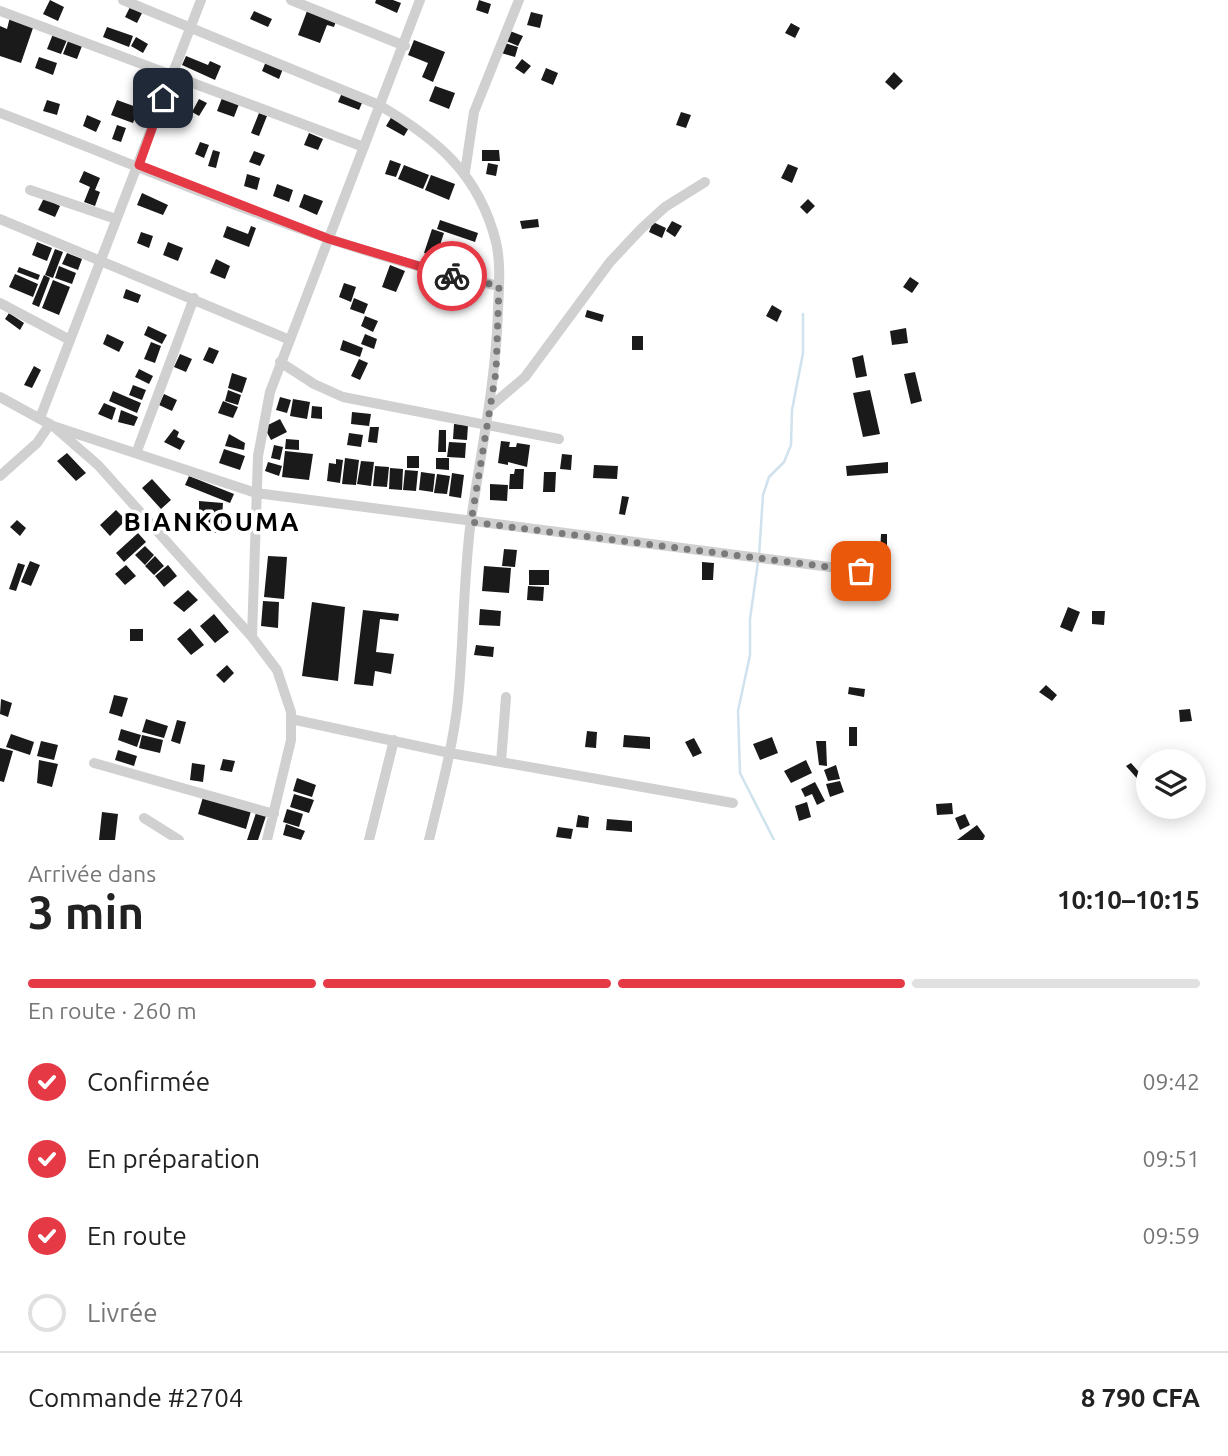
<!DOCTYPE html>
<html lang="fr">
<meta charset="utf-8">
<style>
:root{--surface:#fff;--page:#f2f2f2;--text:#222;--muted:#767676;--line:#e0e0e0;--accent:#e63946}
body{margin:0;font-family:Ubuntu,sans-serif;background:var(--page);color:var(--text);height:100vh;display:flex;flex-direction:column;font-size:26px;white-space:nowrap}
*{box-sizing:border-box;margin:0}
p{font-size:23px;color:var(--muted)}
.icon{flex:none;width:38px;height:38px;fill:none;stroke:currentColor;stroke-width:2;stroke-linecap:round;stroke-linejoin:round}
.map{position:relative;height:840px;overflow:hidden}
.drawer{display:flex;flex-direction:column;background:var(--surface);flex:1}
.drawer>*{flex:none}
.fabs{position:absolute;left:1136px;top:749px;display:grid;gap:14px}
.fabs a{display:grid;place-items:center;width:70px;height:70px;border-radius:50%;background:var(--surface);box-shadow:0 4px 18px #0003;font-size:35px}
.pin{position:absolute;display:grid;place-items:center;width:60px;height:60px;color:#fff;margin:-30px;border-radius:14px;box-shadow:0 4px 10px #0006}
.courier{position:absolute;display:grid;place-items:center;width:70px;height:70px;margin:-35px;border:5px solid #e63946;border-radius:50%;background:#fff;color:#222;box-shadow:0 2px 9px #0007}
.headline em{font-style:normal;font-weight:600}
.headline div{display:flex;flex-direction:column-reverse}
.headline{display:flex;align-items:center;justify-content:space-between;height:119px;padding:0 28px}
h1{font-size:46px;font-weight:600;line-height:52px}
.bar{display:grid;grid-template-columns:repeat(4,1fr);gap:10px 7px;align-content:center;height:84px;padding:0 28px}
.bar i{height:9px;border-radius:5px;background:var(--line)}
.bar .active{background:var(--accent)}
.bar p{grid-column:span 4}
.line{display:flex;align-items:center;gap:18px;padding:0 28px;border-top:2px solid var(--line)}
.line div{flex:1}
ol{padding:0 28px;list-style:none}
li{display:flex;align-items:center;gap:21px;height:77px}
li p{margin-inline-start:auto}
li .icon{padding:7px;border-radius:50%;background:var(--accent);color:#fff;stroke-width:4}
li:last-child{color:var(--muted)}
li i{width:38px;height:38px;border:4px solid var(--line);border-radius:50%}
.map>svg:first-child{display:block}
.lines{fill:none;stroke-linecap:round;stroke-linejoin:round}
.stream{stroke:#cfe2ee;stroke-width:2.5}
.building{fill:#1a1a1a}
.minor{stroke:#d0d0d0;stroke-width:10}
.done{stroke:#7a7a7a;stroke-width:7;stroke-dasharray:0 12.6}
.route{stroke:#e63946;stroke-width:9}
.labels{text-anchor:middle;stroke-width:7;stroke-linejoin:round;paint-order:stroke}
.district-label{font-size:26px;font-weight:bold;letter-spacing:2px;fill:#000;stroke:#fff}
</style>
<div class="map">
<svg width="1228" height="840" viewBox="0 0 1228 840">
<rect width="100%" height="100%" fill="#fff"/>
<g class="lines">
<path class="stream" d="M759,556L763,495L769,477L784,462L791,445L792,410L803,353V314
M758,562L750,619V655L738,711L740,773L774,840"/>
</g>
<path class="building" d="M50,0L64,7L58,21L43,14Z
M376,0H393L401,3L397,13L375,3Z
M479,0L491,4L488,14L476,10Z
M130,7L142,13L137,23L125,17Z
M254,11L272,19L268,27L250,19Z
M307,11L337,18L334,27L327,25L320,43L298,35Z
M531,12L543,15L540,28L527,25Z
M10,17L34,25L21,63L0,56V26L7,29Z
M791,23L800,28L795,38L785,33Z
M107,27L133,36L129,47L103,37Z
M510,31L523,36L518,46L506,41Z
M53,34L67,40L61,54L47,49Z
M136,37L148,44L143,53L131,46Z
M414,40L445,52L433,82L422,77L428,63L408,55Z
M68,41L82,46L77,59L63,54Z
M505,43L518,47L515,57L501,53Z
M186,56L208,65L210,61L221,66L215,80L182,65Z
M39,57L57,63L53,75L35,68Z
M267,59L284,66L279,79L262,71Z
M522,59L531,66L524,74L515,68Z
M546,68L558,73L553,85L541,80Z
M894,72L903,81L894,90L885,82Z
M435,86L455,93L449,109L429,101Z
M344,88L365,96L359,110L338,102Z
M222,98L239,104L234,117L217,111Z
M199,99L207,103L199,116L192,112Z
M47,100L60,104L57,115L43,111Z
M117,100L139,108L133,123L111,115Z
M681,112L691,115L686,128L676,125Z
M259,113L267,116L259,136L251,133Z
M87,115L101,121L96,132L83,126Z
M392,116L410,126L404,136L386,126Z
M117,125L126,128L121,142L112,139Z
M309,133L323,139L318,150L304,145Z
M200,142L209,145L204,158L195,154Z
M213,150L220,152L216,168L208,166Z
M482,150H499L500,161H482Z
M254,151L265,155L260,166L249,162Z
M390,160L401,164L396,177L385,174Z
M488,163L498,165L496,176L486,174Z
M788,164L798,168L792,183L781,178Z
M404,165L429,175L423,189L398,179Z
M84,171L100,178L95,190L100,192L95,206L84,202L90,187L79,182Z
M247,174L260,178L257,190L244,186Z
M431,175L455,184L449,200L425,190Z
M277,184L293,190L289,202L273,196Z
M142,193L168,205L163,215L137,205Z
M304,194L323,201L317,215L299,207Z
M44,198L60,206L55,217L38,210Z
M808,199L815,206L807,214L800,207Z
M538,219L539,227L522,229L520,221Z
M440,220L478,233L475,242L437,229Z
M672,221L682,226L675,237L666,231Z
M653,222L666,228L662,238L649,232Z
M227,226L248,234L251,226L256,228L249,247L223,237Z
M432,229L444,233L436,257L424,253Z
M141,232L153,236L149,248L137,243Z
M37,242L52,248L47,261L32,255Z
M168,242L183,248L178,261L163,255Z
M55,249L63,252L53,278L45,275Z
M67,253L82,259L78,270L62,264Z
M216,259L230,266L225,279L210,273Z
M390,265L405,271L396,292L382,287Z
M59,266L76,273L72,284L55,278Z
M19,267L40,275L38,280L17,272Z
M15,274L38,284L33,297L9,287Z
M44,275L50,278L39,307L32,304Z
M910,277L919,283L912,293L903,287Z
M53,280L70,287L59,315L42,308Z
M344,283L356,287L351,302L339,297Z
M126,289L141,295L138,303L123,298Z
M354,298L368,304L364,314L350,309Z
M772,305L782,311L777,322L766,316Z
M587,310L604,315L602,322L585,317Z
M9,313L24,323L20,330L5,319Z
M365,316L378,321L373,332L361,326Z
M148,326L167,335L162,344L144,335Z
M906,328L908,343L892,345L890,331Z
M107,334L124,342L119,352L103,344Z
M365,334L377,339L374,349L361,344Z
M632,336H643V350H632Z
M343,340L363,348L360,357L340,350Z
M151,342L161,346L155,363L144,359Z
M209,347L219,351L213,364L203,360Z
M180,354L192,359L186,372L174,367Z
M863,355L867,376L856,378L852,358Z
M359,359L368,363L360,380L351,376Z
M34,366L41,370L32,388L24,385Z
M139,369L153,376L149,384L135,377Z
M915,372L922,401L911,404L904,374Z
M232,373L247,378L242,393L228,388Z
M133,385L146,390L142,400L129,395Z
M228,390L241,395L238,405L225,401Z
M870,390L880,434L863,437L853,393Z
M113,391L141,403L137,413L109,401Z
M164,394L177,400L172,411L159,405Z
M280,397L291,400L287,413L276,410Z
M293,399L310,402L307,419L290,416Z
M223,401L238,407L233,418L218,413Z
M104,403L116,408L112,420L98,414Z
M312,406L322,407V419L311,418Z
M121,410L138,417L134,426L118,422Z
M352,412L371,414L369,426L351,424Z
M280,419L287,432L271,440L264,427Z
M454,424L468,425L467,440L453,439Z
M370,427H379L377,443L368,442Z
M174,429L179,432L177,437L185,441L180,450L164,442Z
M439,430H446V452H438Z
M349,433L363,435L361,447L347,445Z
M229,434L245,443L244,450L225,446Z
M286,439L299,440V450L285,449Z
M501,441L510,442L509,447H516L517,443L530,445L527,467L508,462V465L498,463Z
M449,442L466,443L465,458L447,457Z
M274,445L283,447L280,460L271,458Z
M224,449L245,456L240,470L219,463Z
M285,451L313,454L309,480L282,477Z
M67,453L86,473L76,481L57,461Z
M562,454L572,455L571,470L560,469Z
M407,456H419V468H407Z
M345,458L359,460L356,485L342,484Z
M436,458H449V470L436,469Z
M336,459L343,460L340,483L327,481L329,463L336,464Z
M361,461L374,462L371,486L357,484Z
M268,462L282,466L279,476L265,471Z
M888,462V473L847,476L846,466Z
M594,465L618,466L617,479L593,478Z
M375,466L389,467L387,487L373,486Z
M390,468L403,469L402,490L389,489Z
M515,469H524L523,489H509L510,474H514Z
M405,470L418,471L416,491L403,490Z
M421,472L435,474L433,492L419,490Z
M544,472H556L555,492H543Z
M452,473L464,475L461,498L449,496Z
M437,474L450,476L447,494L434,493Z
M189,476L234,494L230,503L185,485Z
M152,479L171,500L161,509L142,488Z
M490,484L508,485L507,501L490,500Z
M622,496L629,497L625,515L619,514Z
M199,501L223,503L221,533L204,532L205,512H199Z
M116,510L126,520L110,536L100,525Z
M17,520L26,528L20,536L10,527Z
M138,533L146,542L124,562L116,553Z
M881,534H887V553H880Z
M145,546L154,555L145,565L135,555Z
M504,549L517,550L515,567L502,566Z
M155,556L164,566L154,575L145,566Z
M268,556L287,557L284,599L264,597Z
M30,561L40,565L31,586L21,582Z
M702,562L714,563L713,580H702Z
M18,563L25,565L16,591L9,589Z
M126,565L136,576L125,585L115,574Z
M168,565L177,576L164,587L155,576Z
M484,566L511,568L509,593L482,591Z
M529,570H549V585H529Z
M528,586L544,587L543,601L527,600Z
M188,590L198,600L184,612L173,603Z
M263,601L279,602L278,628L261,626Z
M312,602L345,607L338,681L302,676Z
M1068,607L1080,612L1072,632L1060,627Z
M480,609L501,611L500,626L479,625Z
M363,610L399,614L398,621L380,619L376,652L394,654L391,674L375,671L373,686L354,684Z
M1092,611H1105L1104,625L1092,624Z
M214,614L229,632L215,643L200,626Z
M190,628L204,645L191,655L177,639Z
M130,629H143V641H130Z
M476,645L494,647L493,657L474,655Z
M227,665L234,673L224,683L216,675Z
M1046,685L1057,695L1052,701L1039,692Z
M849,687L865,689L864,697L848,694Z
M114,695L128,698L122,717L109,713Z
M1,699L12,703L8,717L0,714Z
M1190,709L1192,721L1180,722L1179,710Z
M146,719L168,726L164,738L142,732Z
M177,720L186,722L180,744L171,741Z
M849,727H857V746H849Z
M121,729L141,735L137,747L118,740Z
M587,731L597,732L596,748L585,747Z
M11,734L34,742L30,755L6,747Z
M142,735L163,740L160,753L139,748Z
M624,735L650,737V749L623,747Z
M772,737L778,753L760,760L753,744Z
M694,738L702,753L693,757L685,742Z
M41,741L58,745L54,760L37,756Z
M816,741H826L827,766L819,765Z
M0,748L13,751L4,782L0,781Z
M118,750L137,756L134,766L115,760Z
M223,759L235,761L232,772L220,770Z
M39,760L58,764L52,787L37,783Z
M806,760L812,773L791,783L784,771Z
M192,763L205,765L203,782L190,780Z
M1131,763L1146,780L1142,784L1126,766Z
M836,765L840,779L828,781L824,770Z
M297,778L316,785L312,797L293,791Z
M840,781L844,792L830,797L826,784Z
M815,782L825,801L817,805L812,794L805,797L801,789Z
M294,794L314,800L309,813L290,807Z
M203,797L251,811L246,829L198,814Z
M807,802L811,817L799,821L795,806Z
M952,803L953,814L937,815L936,804Z
M287,809L303,814L299,827L283,822Z
M102,812L118,814L115,840H99Z
M256,813L266,816L258,840H247Z
M965,814L970,825L960,830L955,818Z
M578,815L589,817L588,828L576,827Z
M607,819L632,821V832L606,830Z
M286,824L305,831L301,840L283,835Z
M977,825L985,836L983,840H957Z
M558,827L573,829L571,839L556,837Z"/>
<g class="lines">
<path class="minor" d="M123,0L379,105C437,139 479,174 496,242C501,264 499,287 498,310C496,382 481,450 471,520C463,579 464,640 458,700C453,747 440,794 429,840
M291,0L405,46
M0,11L364,147
M0,113C164,175 327,250 499,286
M465,172L474,112L519,0
M30,190L116,219
M0,219L290,340
M0,303L70,340
M280,362L314,384L343,397L559,439
M0,397L53,426L98,465L252,637L277,670L291,712V740L267,840
M491,406L525,377L610,262L641,229L665,207L705,182
M40,418L201,0
M53,426L256,493L861,571
M137,451L194,298
M0,476L37,443L50,424
M252,637L258,456L270,392L420,0
M291,719L450,753L733,803
M501,762L506,697
M94,763L274,814
M144,818L179,840
M369,840L394,740"/>
</g>
<g class="lines">
<path class="done" d="M452,276L499,286L496,372L471,522L861,571"/>
<path class="route" d="M163,98L139,165L329,239L452,276"/>
</g>
<g class="labels">
<g class="district-label">
<text x="212" y="531">BIANKOUMA</text>
</g>
</g>
</svg>
<div class="fabs">
<a><svg class="icon" aria-label="layers" viewBox="0 0 24 24"><path d="M12 4l9 5-9 5-9-5zM3 14l9 5 9-5"/></svg></a>
</div>
<div class="pin" style="left:861px;top:571px;background:#ea580c"><svg class="icon" aria-label="bag" viewBox="0 0 24 24"><path d="M5 8h14l-1 12H6zM9 8a3 3 0 0 1 6 0"/></svg></div>
<div class="pin" style="left:163px;top:98px;background:#1f2937"><svg class="icon" aria-label="home" viewBox="0 0 24 24"><path d="M3 11l9-7 9 7M6 9v11h12V9"/></svg></div>
<div class="courier" style="left:452px;top:276px"><svg class="icon" aria-label="bike" viewBox="0 0 24 24"><circle cx="6" cy="16" r="4"/><circle cx="18" cy="16" r="4"/><path d="M6 16l4-8h5l3 8M10 8l3 8H6M13 5h3"/></svg></div>
</div>
<section class="drawer">
<div class="headline"><div><h1>3 min</h1><p>Arrivée dans</p></div><em>10:10–10:15</em></div>
<div class="bar"><i class="active"></i><i class="active"></i><i class="active"></i><i></i><p>En route · 260 m</p></div>
<ol>
<li><svg class="icon" aria-label="check" viewBox="0 0 24 24"><path d="M5 12l5 5 9-10"/></svg>Confirmée<p>09:42</p></li>
<li><svg class="icon" aria-label="check" viewBox="0 0 24 24"><path d="M5 12l5 5 9-10"/></svg>En préparation<p>09:51</p></li>
<li><svg class="icon" aria-label="check" viewBox="0 0 24 24"><path d="M5 12l5 5 9-10"/></svg>En route<p>09:59</p></li>
<li><i></i>Livrée</li>
</ol>
<div class="line" style="height:91px"><div>Commande #2704</div><b>8 790 CFA</b></div>
</section>
